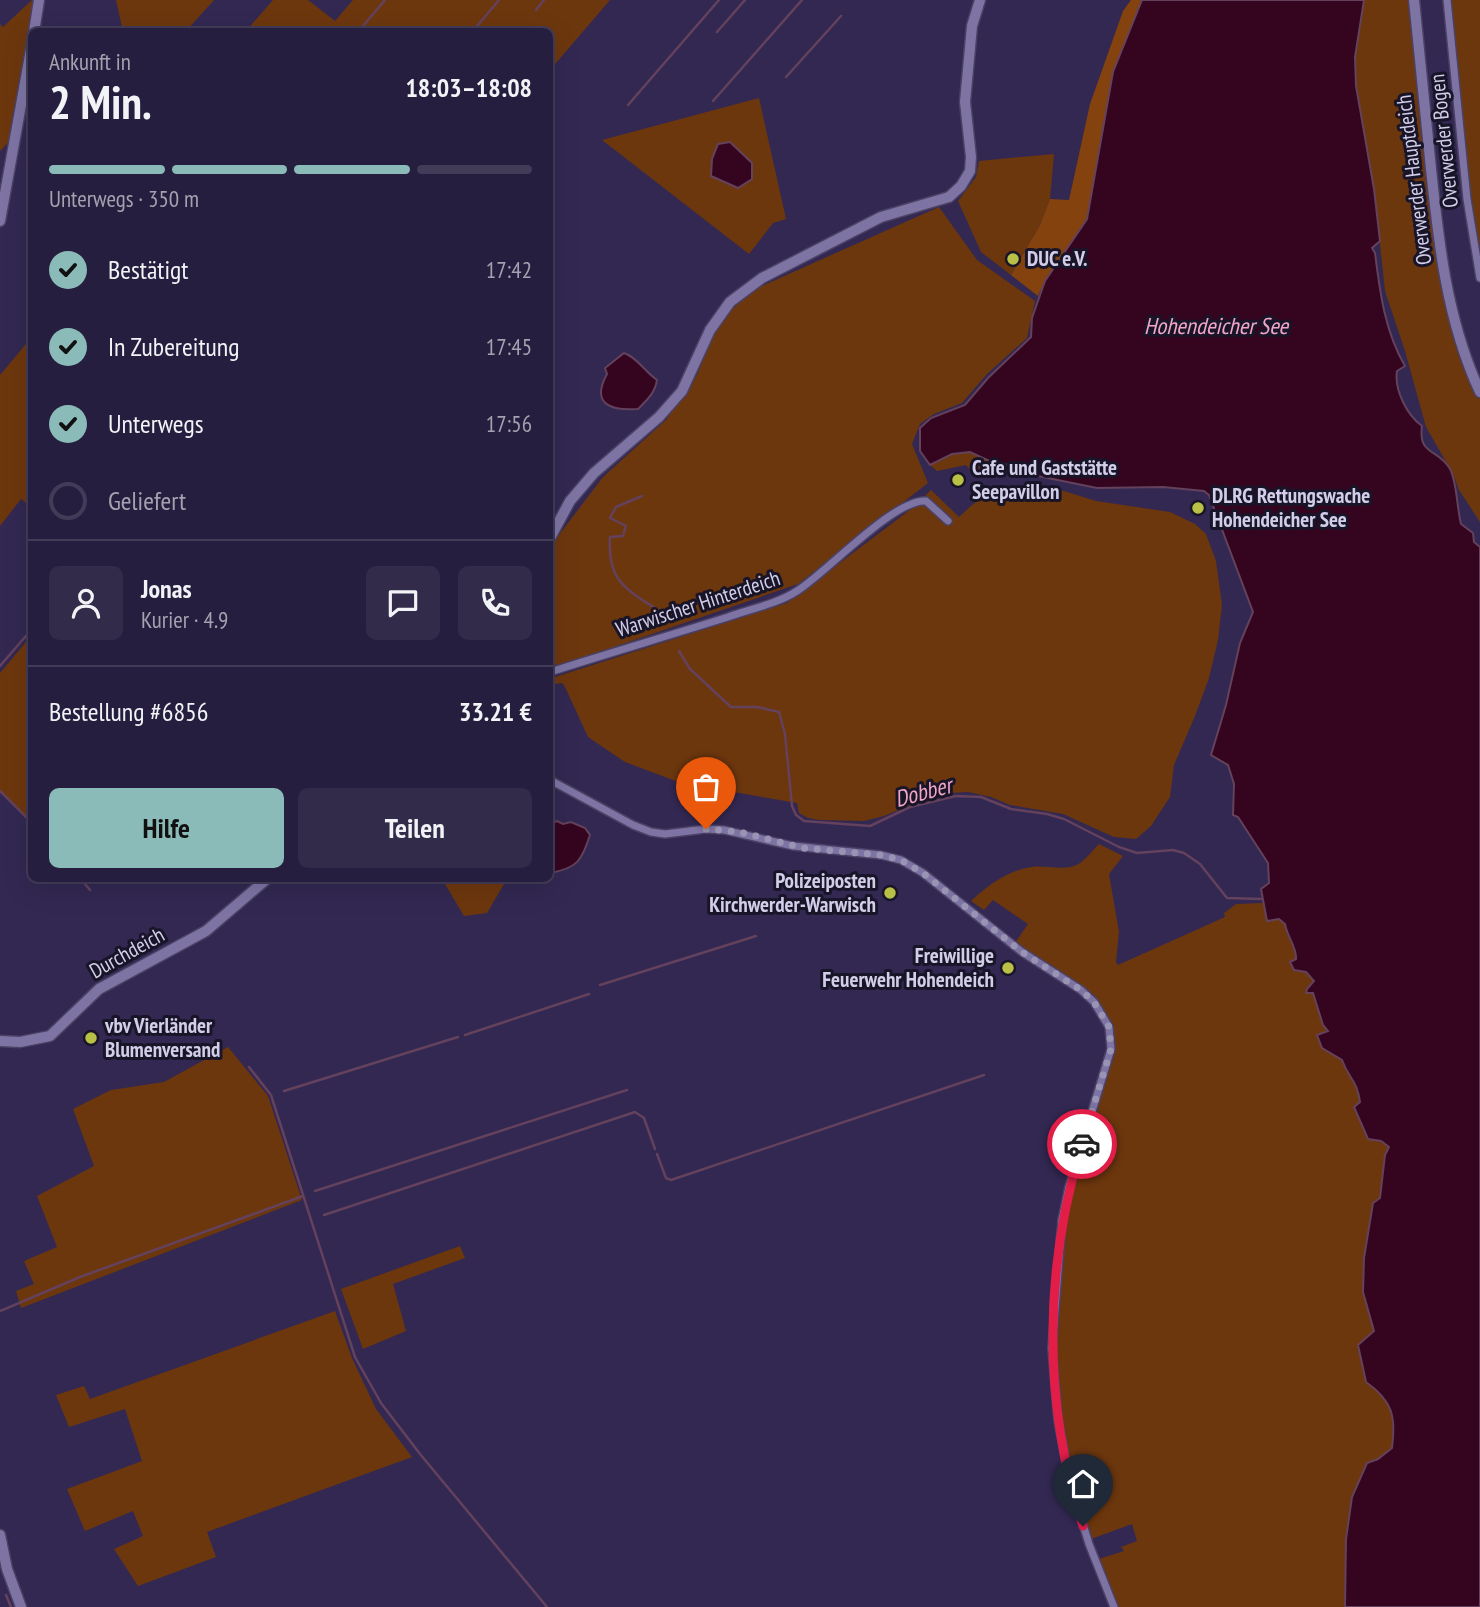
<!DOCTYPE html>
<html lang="de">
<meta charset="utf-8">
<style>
:root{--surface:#261e3e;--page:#322b49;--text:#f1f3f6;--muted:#a4a2b0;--line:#423c58;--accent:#8bbbb9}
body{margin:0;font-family:"PT Sans Narrow",sans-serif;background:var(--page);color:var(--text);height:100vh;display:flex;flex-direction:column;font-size:26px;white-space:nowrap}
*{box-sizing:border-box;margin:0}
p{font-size:23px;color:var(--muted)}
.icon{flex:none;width:38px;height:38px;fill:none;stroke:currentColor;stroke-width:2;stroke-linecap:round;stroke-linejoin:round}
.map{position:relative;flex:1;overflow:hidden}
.panel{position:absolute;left:28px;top:28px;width:525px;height:854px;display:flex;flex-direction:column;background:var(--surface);border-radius:10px;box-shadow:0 7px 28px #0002,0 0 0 2px var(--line)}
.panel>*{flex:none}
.pin{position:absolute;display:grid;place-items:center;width:60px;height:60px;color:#fff;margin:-72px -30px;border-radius:50% 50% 50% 0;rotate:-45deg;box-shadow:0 0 7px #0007}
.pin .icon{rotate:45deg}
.courier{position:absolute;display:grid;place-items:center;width:70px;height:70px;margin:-35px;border:5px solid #e11d48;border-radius:50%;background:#fff;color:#222;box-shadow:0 2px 9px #0007}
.overview em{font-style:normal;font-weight:700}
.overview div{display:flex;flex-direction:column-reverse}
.overview{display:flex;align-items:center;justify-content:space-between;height:119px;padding:0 21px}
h1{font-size:46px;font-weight:700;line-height:52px}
.bar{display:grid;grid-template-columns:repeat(4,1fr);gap:10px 7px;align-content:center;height:84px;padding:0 21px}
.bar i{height:9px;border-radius:5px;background:var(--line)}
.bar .on{background:var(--accent)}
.bar p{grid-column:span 4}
.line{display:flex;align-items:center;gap:18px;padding:0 21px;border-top:2px solid var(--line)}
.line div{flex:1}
.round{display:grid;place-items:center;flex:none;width:74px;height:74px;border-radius:10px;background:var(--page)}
ol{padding:0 21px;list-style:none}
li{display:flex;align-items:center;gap:21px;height:77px}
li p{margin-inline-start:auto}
li .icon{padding:7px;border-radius:50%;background:var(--accent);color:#111;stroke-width:4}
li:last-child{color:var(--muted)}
li i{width:38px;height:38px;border:4px solid var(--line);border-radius:50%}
.cta{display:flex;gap:14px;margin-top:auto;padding:14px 21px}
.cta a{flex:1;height:80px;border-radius:10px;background:var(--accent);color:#111;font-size:28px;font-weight:700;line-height:80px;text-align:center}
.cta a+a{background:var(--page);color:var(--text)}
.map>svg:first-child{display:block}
.green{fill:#6d370e}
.forest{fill:#84420f}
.water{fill:#35051f;stroke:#64415c;stroke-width:2}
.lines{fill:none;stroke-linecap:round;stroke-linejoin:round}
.stream{stroke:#64415c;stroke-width:2.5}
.street-casing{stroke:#4b4165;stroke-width:10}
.secondary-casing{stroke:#4b4165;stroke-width:13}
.street{stroke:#7d74a4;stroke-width:7}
.secondary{stroke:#7d74a4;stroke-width:10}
.done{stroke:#9a94b4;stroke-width:7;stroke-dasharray:0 12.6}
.route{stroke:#e11d48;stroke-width:9}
.poi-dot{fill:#b9c046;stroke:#191528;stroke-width:2.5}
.labels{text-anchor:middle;stroke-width:6;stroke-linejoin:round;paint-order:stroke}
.street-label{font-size:21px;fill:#d2cee9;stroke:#191528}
.poi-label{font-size:21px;font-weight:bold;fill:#d2cee9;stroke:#191528;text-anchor:start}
.water-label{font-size:23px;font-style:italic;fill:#f2a5c6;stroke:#191528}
</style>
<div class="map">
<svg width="1480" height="1607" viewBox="0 0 1480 1607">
<rect width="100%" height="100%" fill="#322852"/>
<path class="green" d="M32,0H35L9,142L0,151V24L3,27Z
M116,0H214L186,31L123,32Z
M273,0H308L335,21L353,0H610L550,70V32L246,31Z
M1364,0H1411L1432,212L1467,370L1480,399V522L1459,490L1453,474L1426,427L1405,351L1385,291L1374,189L1356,86L1355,57Z
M1451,0H1480V263L1464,138Z
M759,98L786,219L773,223L749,254L602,140Z
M1054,154L1050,199L1040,225L1011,275L981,252L958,201L976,177L979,161Z
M939,207L977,260L1035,301L1027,338L987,374L962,403L934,414L920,424L912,444L928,483L798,584L550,669V552L555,540L603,477L666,420L697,375L713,335L728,313L755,289Z
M31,338V507L21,499L0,526V375Z
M970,452L994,463L1032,467L1036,472L971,471L966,465L937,471L930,465L952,454Z
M1023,486L1051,487L1096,501L1170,512L1195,524L1206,534L1216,561L1222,605L1218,640L1209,678L1195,716L1174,765L1170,797L1151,826L1136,839L1114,837L1063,814L1010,805L991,797L968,792L951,793L918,802L884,816L864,821L820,820L808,818L799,813L797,803L681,783L625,762L588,737L565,687L562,683L555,684L552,678L787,603L915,506L931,490L959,517C981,496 993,489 1023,486Z
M31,636V823L0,791V673Z
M1099,844L1123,856L1109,874L1119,932L1116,962L1118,965L1225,917L1224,913L1236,904L1263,903L1267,921L1279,919L1286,924C1286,937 1297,947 1296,959L1314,982L1307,993L1313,992C1319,1013 1328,1031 1331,1051L1342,1060L1345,1068L1358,1086L1360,1103L1372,1139L1386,1144L1389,1147L1385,1155L1380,1198L1363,1292L1374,1331L1366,1381C1394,1401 1396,1417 1392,1448L1378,1459L1347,1578L1345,1607H1118L1099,1559L1124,1551L1121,1547L1137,1541L1132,1524L1091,1539L1080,1501L1096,1495L1083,1458L1069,1462L1059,1406L1056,1373L1055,1341L1062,1252L1070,1197L1114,1055L1113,1030L1109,1018L1094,997L1080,986L1015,943L1028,924L993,900L984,910L971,901C988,885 1009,870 1032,867C1047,865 1067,872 1080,863C1087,858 1093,850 1099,844Z
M442,879H507L487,913L464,916Z
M228,1047L268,1096L302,1200L21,1308L16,1291L34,1284L24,1261L57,1247L37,1196L94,1166L73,1109L111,1090L164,1082Z
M460,1246L465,1258L393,1284L406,1331L363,1349L341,1289Z
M335,1311L352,1358L376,1409L412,1457L207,1532L216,1557L138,1586L114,1549L143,1536L133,1511L85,1531L67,1489L142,1461L125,1409L69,1427L56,1395L84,1386L90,1399Z"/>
<path class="forest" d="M1131,0H1142L1113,72L1087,219L1045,281L1038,296L1011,275L1040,225L1050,199L1069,200L1090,104L1123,11Z"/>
<path class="water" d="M1142,0H1364L1355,57L1356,86L1374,189L1380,241L1372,248L1375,253C1380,293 1385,332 1405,366L1397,371C1394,390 1407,415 1422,426C1418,456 1438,448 1450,469C1457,482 1457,509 1461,524L1473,533L1474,542L1480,547V1607H1345L1346,1539L1352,1497L1367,1463L1378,1459L1392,1448C1396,1417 1393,1401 1366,1382L1358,1345L1374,1331L1363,1292L1364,1258L1373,1203L1380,1198L1385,1155L1389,1147L1381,1141L1368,1139L1354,1107L1360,1102C1357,1080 1349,1079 1342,1060L1322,1048L1317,1035L1328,1031L1323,1025L1313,993H1306L1307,989L1314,981L1306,972L1294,970L1290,962L1296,959C1297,947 1287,937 1285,924L1279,919L1267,921L1261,889L1269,883L1268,863L1238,817L1233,815L1234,784L1228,765L1211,755L1226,705L1240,643L1253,612L1209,495L1204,491L1163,487L1097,488L1038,476L1031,467L994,463L970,452L952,454L930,465L920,451V428L931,418L965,405L988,378L1031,337L1032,318L1045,281L1087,219L1113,72Z
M730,142L752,163V179L738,188L711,176L712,159L718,144Z
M624,353C638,358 644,371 657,380C655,393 647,400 638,409C612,411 590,405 607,374L605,368Z
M557,821L563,824L571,822L585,828L590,835C581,861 578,868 550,873V824Z"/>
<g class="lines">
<path class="stream" d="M536,10L544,0
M358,32L385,0
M472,32L499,0
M717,32L745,0
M786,77L841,16
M713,101L802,0
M628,105L719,0
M642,496L616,507L610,518L626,526L623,536L610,537C607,580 624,588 658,610
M679,651L690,669L731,707H757L779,712L785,734L792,806L796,815L804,821L870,826L910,807L956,796L981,797L1011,809L1047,814L1064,819L1119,847L1137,853L1173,850L1184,853L1200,864L1227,898L1262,899
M0,666L32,629
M0,791L32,823
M80,878L90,890
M600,985L756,936
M465,1035L589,994
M249,1067L271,1095L355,1357L381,1403L420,1454L547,1607
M284,1091L458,1037
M657,1154L666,1178L671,1180L984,1075
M315,1191L627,1090
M324,1215L635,1112L644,1118L655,1149
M0,1311L80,1277L303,1196
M6,1595L11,1607"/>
<defs>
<path id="street" d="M1447,0L1467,199L1480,278
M550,672C609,653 668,636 728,617C750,609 777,604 797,591C826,573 895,498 926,501L948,521
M550,780L633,825L651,832L665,834L706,829L724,830L793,846L881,855L901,860L923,873L1022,952L1081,990L1094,1002L1109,1027L1111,1049L1069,1187L1062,1220L1052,1348L1058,1420L1069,1478L1089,1544L1114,1607"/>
<path id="secondary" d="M1414,0C1419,53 1425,106 1430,159C1438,238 1446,319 1480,392
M34,32L39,0
M0,221L32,44
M550,538L570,501L594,473L659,417L682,391L710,330L730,302L762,278L881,217L949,197L961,186L970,171L971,157L965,102L972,26L980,0
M0,1041L20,1042L50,1036L99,989L206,931L268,878
M0,1535L7,1569L21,1607"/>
</defs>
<use href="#street" class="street-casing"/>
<use href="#secondary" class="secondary-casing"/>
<use href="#street" class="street"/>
<use href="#secondary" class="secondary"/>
</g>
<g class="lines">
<path class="done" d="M706,829L740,832L803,848L881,855L901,860L923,873L1022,952L1081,990L1094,1002L1109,1027L1111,1049L1082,1144"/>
<path class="route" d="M1082,1144C1044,1268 1042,1402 1083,1526"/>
</g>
<g class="poi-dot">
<circle cx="1013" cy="259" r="7"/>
<circle cx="958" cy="480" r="7"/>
<circle cx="1198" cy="508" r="7"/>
<circle cx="890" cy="893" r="7"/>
<circle cx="1008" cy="968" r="7"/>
<circle cx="91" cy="1038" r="7"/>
</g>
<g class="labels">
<g class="street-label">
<text transform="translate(1444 141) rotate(-96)" y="7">Overwerder Bogen</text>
<text transform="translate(1414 180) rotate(-97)" y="7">Overwerder Hauptdeich</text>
<text transform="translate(698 604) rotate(-18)" y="7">Warwischer Hinterdeich</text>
<text transform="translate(127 953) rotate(-29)" y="7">Durchdeich</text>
</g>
<g class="poi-label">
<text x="1027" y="266">DUC e.V.</text>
<text x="972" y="475">Cafe und Gaststätte<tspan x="972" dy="24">Seepavillon</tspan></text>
<text x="1212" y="503">DLRG Rettungswache<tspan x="1212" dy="24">Hohendeicher See</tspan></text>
<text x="876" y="888" text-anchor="end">Polizeiposten<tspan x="876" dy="24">Kirchwerder-Warwisch</tspan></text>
<text x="994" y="963" text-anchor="end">Freiwillige<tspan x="994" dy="24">Feuerwehr Hohendeich</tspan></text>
<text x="105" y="1033">vbv Vierländer<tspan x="105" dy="24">Blumenversand</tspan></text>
</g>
<g class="water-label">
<text x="1216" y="334">Hohendeicher See</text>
<text transform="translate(923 792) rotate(-15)" y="8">Dobber</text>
</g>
</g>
</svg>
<div class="pin" style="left:706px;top:829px;background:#ea580c"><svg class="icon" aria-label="bag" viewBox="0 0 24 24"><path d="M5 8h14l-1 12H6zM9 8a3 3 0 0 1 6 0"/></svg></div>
<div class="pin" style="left:1083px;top:1526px;background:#1f2937"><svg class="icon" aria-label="home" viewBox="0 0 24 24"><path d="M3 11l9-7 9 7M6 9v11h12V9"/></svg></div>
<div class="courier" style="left:1082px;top:1144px"><svg class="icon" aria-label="car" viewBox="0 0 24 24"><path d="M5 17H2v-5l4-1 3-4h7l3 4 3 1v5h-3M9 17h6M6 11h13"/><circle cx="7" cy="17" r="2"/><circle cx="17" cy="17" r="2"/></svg></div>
<section class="panel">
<div class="overview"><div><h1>2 Min.</h1><p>Ankunft in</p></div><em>18:03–18:08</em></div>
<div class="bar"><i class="on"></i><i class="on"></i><i class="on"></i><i></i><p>Unterwegs · 350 m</p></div>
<ol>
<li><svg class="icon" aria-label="check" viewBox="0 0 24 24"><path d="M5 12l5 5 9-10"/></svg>Bestätigt<p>17:42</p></li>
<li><svg class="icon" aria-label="check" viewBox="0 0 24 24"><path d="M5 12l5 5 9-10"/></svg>In Zubereitung<p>17:45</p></li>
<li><svg class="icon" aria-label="check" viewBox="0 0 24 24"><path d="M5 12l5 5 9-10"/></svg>Unterwegs<p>17:56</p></li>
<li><i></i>Geliefert</li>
</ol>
<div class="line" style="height:126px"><a class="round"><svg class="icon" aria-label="person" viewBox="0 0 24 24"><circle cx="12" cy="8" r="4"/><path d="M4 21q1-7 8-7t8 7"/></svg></a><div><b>Jonas</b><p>Kurier · 4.9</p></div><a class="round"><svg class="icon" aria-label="chat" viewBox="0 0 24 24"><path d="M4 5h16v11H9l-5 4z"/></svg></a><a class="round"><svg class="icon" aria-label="phone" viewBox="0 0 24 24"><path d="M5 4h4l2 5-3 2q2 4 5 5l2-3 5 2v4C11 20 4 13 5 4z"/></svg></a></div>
<div class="line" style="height:91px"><div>Bestellung #6856</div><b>33.21 €</b></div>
<div class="cta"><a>Hilfe</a><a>Teilen</a></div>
</section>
</div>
